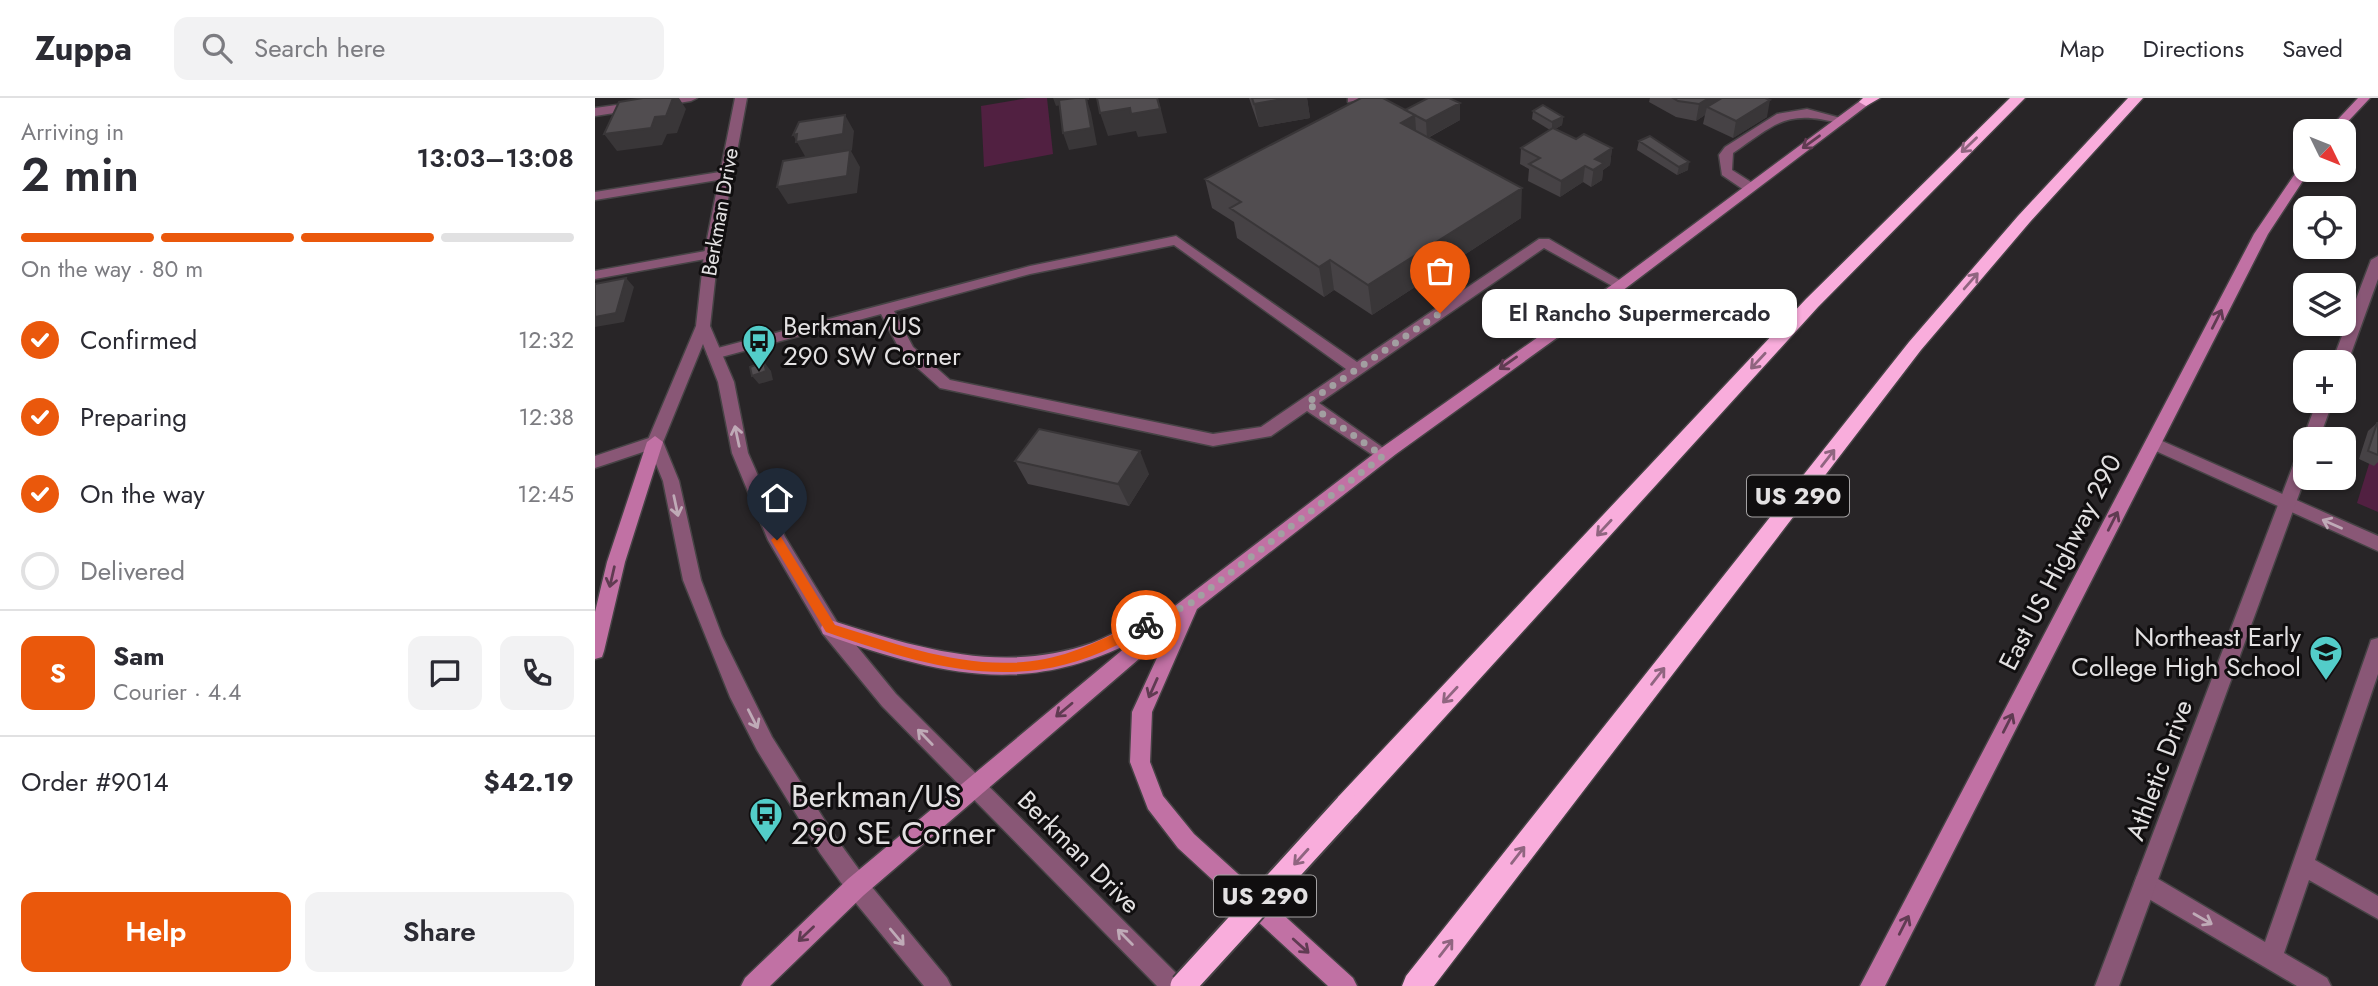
<!DOCTYPE html>
<meta charset="utf-8">
<style>
:root{--surface:#fff;--page:#f2f2f3;--text:#2b2b33;--muted:#7c7c81;--line:#e1e1e2;--accent:#ea580c}
body{margin:0;font-family:Jost,sans-serif;background:var(--page);color:var(--text);height:100vh;display:flex;flex-direction:column;font-size:26px;white-space:nowrap}
*{box-sizing:border-box;margin:0}
p{font-size:23px;color:var(--muted)}
.icon{flex:none;width:38px;height:38px;fill:none;stroke:currentColor;stroke-width:2;stroke-linecap:round;stroke-linejoin:round}
.map{position:relative;flex:1;overflow:hidden}
.panel{display:flex;flex-direction:column;background:var(--surface);width:595px}
.panel>*{flex:none}
.needle{width:46px;rotate:133deg}
.tools{position:absolute;left:1698px;top:21px;display:grid;gap:14px}
.tools a{display:grid;place-items:center;width:63px;height:63px;border-radius:14px;background:var(--surface);box-shadow:0 2px 5px #0004;font-size:35px}
.pin{position:absolute;display:grid;place-items:center;width:60px;height:60px;color:#fff;margin:-72px -30px;border-radius:50% 50% 50% 0;rotate:-45deg;box-shadow:0 0 7px #0007}
.pin .icon{rotate:45deg}
.courier{position:absolute;display:grid;place-items:center;width:70px;height:70px;margin:-35px;border:5px solid #ea580c;border-radius:50%;background:#fff;color:#222;box-shadow:0 2px 9px #0007}
.bubble{position:absolute;height:49px;border-radius:14px;background:var(--surface);box-shadow:0 2px 5px #0004;font-size:23px;font-weight:600;line-height:49px;text-align:center}
.headline em{font-style:normal;font-weight:600}
.headline div{display:flex;flex-direction:column-reverse}
.headline{display:flex;align-items:center;justify-content:space-between;height:119px;padding:0 21px}
h1{font-size:46px;font-weight:600;line-height:52px}
.bar{display:grid;grid-template-columns:repeat(4,1fr);gap:10px 7px;align-content:center;height:84px;padding:0 21px}
.bar i{height:9px;border-radius:5px;background:var(--line)}
.bar .on{background:var(--accent)}
.bar p{grid-column:span 4}
.line{display:flex;align-items:center;gap:18px;padding:0 21px;border-top:2px solid var(--line)}
.line div{flex:1}
.round{display:grid;place-items:center;flex:none;width:74px;height:74px;border-radius:14px;background:var(--page)}
ol{padding:0 21px;list-style:none}
li{display:flex;align-items:center;gap:21px;height:77px}
li p{margin-inline-start:auto}
li .icon{padding:7px;border-radius:50%;background:var(--accent);color:#fff;stroke-width:4}
li:last-child{color:var(--muted)}
li i{width:38px;height:38px;border:4px solid var(--line);border-radius:50%}
.button{display:flex;gap:14px;margin-top:auto;padding:14px 21px}
.button a{flex:1;height:80px;border-radius:14px;background:var(--accent);color:#fff;font-size:28px;font-weight:600;line-height:80px;text-align:center}
.button a+a{background:var(--page);color:var(--text)}
header{display:flex;align-items:center;gap:42px;box-sizing:border-box;height:98px;padding:0 35px;background:var(--surface);border-bottom:2px solid var(--line)}
header strong{font-size:33px}
nav{display:flex;gap:38px;margin-inline-start:auto;font-size:24px}
.search{width:490px;height:63px;background:var(--page);display:flex;align-items:center;gap:18px;box-sizing:border-box;padding:0 24px;border-radius:14px;color:var(--muted);font-size:26px}
main{display:flex;flex:1;min-height:0}
.map>svg:first-child{display:block}
.green{fill:#512041}
.lines{fill:none;stroke-linecap:round;stroke-linejoin:round}
.service-casing{stroke:#464345;stroke-width:3}
.minor-casing{stroke:#464345;stroke-width:3}
.tertiary-casing{stroke:#464345;stroke-width:3}
.secondary-casing{stroke:#464345;stroke-width:3}
.motorway-casing{stroke:#464345;stroke-width:3}
.service{fill:#895776;fill-rule:evenodd}
.minor{fill:#895776;fill-rule:evenodd}
.tertiary{fill:#895776;fill-rule:evenodd}
.secondary{fill:#c171a4;fill-rule:evenodd}
.motorway{fill:#f9addc;fill-rule:evenodd}
.motorway-bridge-casing{stroke:#464345;stroke-width:29;stroke-linecap:butt}
.motorway-bridge{stroke:#f9addc;stroke-width:25}
.wall{fill:#464245}
.shaded-wall{fill:#393638}
.building{fill:#514d50;stroke:#393638;stroke-width:2}
.oneway{stroke:#603b52}
.oneway2{stroke:#906580}
.oneway3{stroke:#bfaab7}
.route{fill:#ea580c}
.done{stroke:#a29fa1;stroke-width:7;stroke-dasharray:0 12.6}
.labels{text-anchor:middle;stroke-width:6;stroke-linejoin:round;paint-order:stroke}
.far-street-label{font-size:21px;fill:#e3e1e2;stroke:#100e0f}
.shield{fill:#100e0f;stroke:#a4a2a3;stroke-width:2}
.shield-label{font-size:24px;font-weight:bold;fill:#e3e1e2}
.poi-label{font-size:26px;fill:#e3e1e2;stroke:#100e0f;text-anchor:start}
.street-label{font-size:26px;fill:#e3e1e2;stroke:#100e0f}
.near-poi-label{font-size:32px;fill:#e3e1e2;stroke:#100e0f;text-anchor:start}
</style>
<header>
<strong>Zuppa</strong>
<div class="search"><svg class="icon" aria-label="search" viewBox="0 0 24 24"><circle cx="10" cy="10" r="6"/><path d="M15 15l6 6"/></svg>Search here</div>
<nav><a>Map</a><a>Directions</a><a>Saved</a></nav>
</header>
<main>
<section class="panel">
<div class="headline"><div><h1>2 min</h1><p>Arriving in</p></div><em>13:03–13:08</em></div>
<div class="bar"><i class="on"></i><i class="on"></i><i class="on"></i><i></i><p>On the way · 80 m</p></div>
<ol>
<li><svg class="icon" aria-label="check" viewBox="0 0 24 24"><path d="M5 12l5 5 9-10"/></svg>Confirmed<p>12:32</p></li>
<li><svg class="icon" aria-label="check" viewBox="0 0 24 24"><path d="M5 12l5 5 9-10"/></svg>Preparing<p>12:38</p></li>
<li><svg class="icon" aria-label="check" viewBox="0 0 24 24"><path d="M5 12l5 5 9-10"/></svg>On the way<p>12:45</p></li>
<li><i></i>Delivered</li>
</ol>
<div class="line" style="height:126px"><b class="round" style="background:var(--accent);color:#fff">S</b><div><b>Sam</b><p>Courier · 4.4</p></div><a class="round"><svg class="icon" aria-label="chat" viewBox="0 0 24 24"><path d="M4 5h16v11H9l-5 4z"/></svg></a><a class="round"><svg class="icon" aria-label="phone" viewBox="0 0 24 24"><path d="M5 4h4l2 5-3 2q2 4 5 5l2-3 5 2v4C11 20 4 13 5 4z"/></svg></a></div>
<div class="line" style="height:91px"><div>Order #9014</div><b>$42.19</b></div>
<div class="button"><a>Help</a><a>Share</a></div>
</section>
<div class="map">
<svg width="1783" height="888" viewBox="0 0 1783 888">
<rect width="100%" height="100%" fill="#282527"/>
<path class="green" d="M433,0H452L458,56L389,69L386,8Z
M1783,337V414L1762,405Z"/>
<g class="lines">
<defs>
<path id="service" d="M72,0H102L96,3L0,18V10Z
M753,0H773L753,4Z
M1212,11L1253,22L1247,26C1192,11 1183,24 1138,55L1137,72L1159,86V92H1149L1127,77L1124,57L1130,49L1182,16Z
M581,138L762,264L944,141H954L1033,187L1026,192L1021,190L949,150L724,305L794,354L796,358L788,364L712,313L676,338L618,348L350,291L345,290L307,256L286,216L119,261L112,256L119,251L435,168ZM579,147L751,271L666,329L618,336L355,282L318,249L299,213L435,176Z
M116,152L121,153V159L0,181V173Z
M60,338L66,340L68,344L66,348L0,370V358Z
M1558,339L1783,438V453L1552,349L1550,345L1552,341Z
M1783,540V576L1720,762L1783,798V821L1714,782L1689,855L1732,880L1736,888H1702L1542,794L1539,786L1542,778L1550,775L1558,778L1670,844L1774,548L1776,542Z"/>
<path id="minor" d="M131,73L137,77L135,80L0,102V94Z
M1783,158V181L1753,264L1748,268V264H1737L1776,162Z
M1722,303H1738L1724,341H1710V344L1708,341Z
M1710,351V380L1524,888H1500L1702,357Z"/>
<path id="tertiary" d="M140,0H152L123,156L115,228L139,284L153,355L190,439L242,524L301,596L586,880L590,888H562L287,608L228,536L173,442L137,355L123,284L108,246L68,344L84,383L106,482L127,538L177,639L241,740L276,788L352,880L356,888H329L260,804L225,755L162,652L135,599L88,482L68,383L52,344L101,228L109,156Z"/>
<path id="secondary" d="M1269,0H1282L1031,190L801,356L602,511L557,614L555,664L568,698L599,736L758,880L762,888H733L583,750L553,711L535,664L537,614L573,536L269,797L175,888H146L150,880L253,781L537,544C426,600 339,575 228,536L226,530L228,524L235,522C322,550 407,577 497,545C520,536 542,523 564,511H576L789,348L1021,184Z
M1763,0H1775L1744,33H1732Z
M1710,66V72H1715L1673,136L1290,888H1265L1659,136L1706,67Z
M60,338L68,344L30,464L9,553L7,559L0,561V514L12,464L52,344Z"/>
<path id="motorway" d="M1285,0L1271,8L1264,4L1268,0Z
M1415,0H1430L1223,209L761,717L752,720L743,717L739,708L743,699L1211,201Z
M1533,0H1548L1435,124L1326,252L839,888H807L811,878L1314,244L1423,118Z"/>
</defs>
<use href="#service" class="service-casing"/>
<use href="#minor" class="minor-casing"/>
<use href="#tertiary" class="tertiary-casing"/>
<use href="#secondary" class="secondary-casing"/>
<use href="#motorway" class="motorway-casing"/>
<use href="#service" class="service"/>
<use href="#minor" class="minor"/>
<use href="#tertiary" class="tertiary"/>
<use href="#secondary" class="secondary"/>
<use href="#motorway" class="motorway"/>
<defs>
<path id="motorway-bridge" d="M588,888L752,708"/>
</defs>
<use href="#motorway-bridge" class="motorway-bridge-casing"/>
<use href="#motorway-bridge" class="motorway-bridge"/>
</g>
<path class="wall" d="M654,0H712L715,20L664,29Z
M1055,0H1170L1172,19L1138,40L1108,26L1110,17L1101,23L1081,19L1054,4Z
M865,5V22L833,40L926,120L777,217L739,192L729,199L642,140L639,124L617,110L610,81L810,12Z
M938,13L968,19L967,27L960,31L981,41L1017,50L1015,67L1008,72L1007,82L996,89L988,84L965,99L933,83L934,71L925,66L926,50L955,32L937,21Z
M1044,43L1093,72L1082,77L1042,52Z
M1782,325H1783V364L1779,368L1764,361L1773,333Z
M420,363L554,376L534,408L433,386Z"/>
<path class="shaded-wall" d="M78,0H84L91,11L82,35L72,36L67,47L22,53L9,36L60,19Z
M458,0H494V2H492L496,15L502,47L474,52L468,35L492,2L461,8Z
M563,0L572,35L543,39L541,33L513,38L505,15Z
M693,0H712L715,20L664,29L659,6Z
M1114,0H1136L1112,9L1110,17L1101,23L1104,6Z
M1175,2L1172,19L1138,40L1141,23Z
M865,5V22L832,40L831,23Z
M250,17L259,33L257,52L256,53L265,69L262,95L193,106L182,89L211,60L198,37Z
M820,17L822,47L806,25Z
M968,19L967,27L957,33V24Z
M1017,50L1015,67L1008,72L1007,82L996,89L1000,61Z
M1094,64L1093,72L1082,77L1084,69Z
M990,68L988,84L965,99L966,83Z
M927,90L926,120L777,217L773,187Z
M735,162L739,192L729,199L724,169Z
M31,180L39,189L29,224L0,229V219Z
M169,264L176,273L178,282L164,286L157,278Z
M545,353L554,376L534,408L523,386Z"/>
<path class="building" d="M48,0H78L71,18L60,19L56,30L9,36L24,4Z
M480,0H491L496,30L468,35L464,2Z
M502,0H562L565,11L536,16L535,10L505,15Z
M657,0H693L659,6Z
M766,0H788L820,17L806,25L927,90L773,187L735,162L724,169L635,110L646,104L610,81Z
M833,0H854L865,5L831,23L810,12Z
M1078,0H1114L1104,6L1083,3Z
M1127,0H1170L1175,2L1141,23L1112,9Z
M948,7L968,19L957,24L938,13Z
M250,17L248,36L201,44L202,36L198,37L204,24Z
M958,30L981,41L989,36L1017,50L1000,61L1009,65L998,72L990,68L966,83L934,66L945,60L926,50Z
M1055,38L1094,64L1084,69L1044,43Z
M255,52L252,78L182,89L188,63Z
M31,180L21,215L0,219V186Z
M169,264L171,273L157,278L155,269Z
M1782,325H1783V357L1773,353Z
M444,331L545,353L523,386L420,363Z"/>
<defs><path id="oneway-shaft" d="M-6 0H5M1.5-3L5.5 0L1.5 3" fill="none" stroke-width="1.6" stroke-linecap="round" stroke-linejoin="round" transform="scale(1.75)"/></defs>
<g class="oneway">
<use href="#oneway-shaft" transform="translate(1216 44) rotate(144)"/>
<use href="#oneway-shaft" transform="translate(1622 221) rotate(-63)"/>
<use href="#oneway-shaft" transform="translate(913 265) rotate(145)"/>
<use href="#oneway-shaft" transform="translate(1518 423) rotate(-63)"/>
<use href="#oneway-shaft" transform="translate(17 479) rotate(103)"/>
<use href="#oneway-shaft" transform="translate(558 590) rotate(114)"/>
<use href="#oneway-shaft" transform="translate(469 612) rotate(140)"/>
<use href="#oneway-shaft" transform="translate(1413 625) rotate(-63)"/>
<use href="#oneway-shaft" transform="translate(1309 827) rotate(-63)"/>
<use href="#oneway-shaft" transform="translate(211 836) rotate(136)"/>
<use href="#oneway-shaft" transform="translate(706 848) rotate(42)"/>
</g>
<g class="oneway2">
<use href="#oneway-shaft" transform="translate(1374 47) rotate(136)"/>
<use href="#oneway-shaft" transform="translate(1376 183) rotate(-49)"/>
<use href="#oneway-shaft" transform="translate(1163 263) rotate(133)"/>
<use href="#oneway-shaft" transform="translate(1233 360) rotate(-52)"/>
<use href="#oneway-shaft" transform="translate(1009 430) rotate(133)"/>
<use href="#oneway-shaft" transform="translate(1063 578) rotate(-52)"/>
<use href="#oneway-shaft" transform="translate(855 597) rotate(133)"/>
<use href="#oneway-shaft" transform="translate(923 757) rotate(-52)"/>
<use href="#oneway-shaft" transform="translate(706 759) rotate(132)"/>
<use href="#oneway-shaft" transform="translate(851 850) rotate(-52)"/>
</g>
<g class="oneway3">
<use href="#oneway-shaft" transform="translate(142 338) rotate(-102)"/>
<use href="#oneway-shaft" transform="translate(81 408) rotate(78)"/>
<use href="#oneway-shaft" transform="translate(1737 426) rotate(-156)"/>
<use href="#oneway-shaft" transform="translate(158 621) rotate(63)"/>
<use href="#oneway-shaft" transform="translate(330 639) rotate(-134)"/>
<use href="#oneway-shaft" transform="translate(1608 821) rotate(30)"/>
<use href="#oneway-shaft" transform="translate(302 839) rotate(50)"/>
<use href="#oneway-shaft" transform="translate(530 839) rotate(-135)"/>
</g>
<path class="route" d="M182,437L186,439L240,527C308,548 378,575 450,561C487,554 517,535 551,522L557,527C550,537 532,543 520,548C421,597 330,568 231,534L176,442Z"/>
<g class="lines">
<path class="done" d="M551,527L596,505L788,358L712,305L845,215"/>
</g>
<defs>
<symbol id="bus-pin" viewBox="-11 -11 22 30"><path d="M0 17L-7.5 6A9.5 9.5 0 1 1 7.5 6Z" fill="#53cdc9" stroke="#100e0f"/><path d="M-5-6H5V4H4V6H2V4H-2V6H-4V4H-5ZM-3.5-4V0h7V-4ZM-3.5 1.2v1.5H-2V1.2ZM2 1.2v1.5H3.5V1.2Z" fill="#111"/></symbol>
<symbol id="school-pin" viewBox="-11 -11 22 30"><path d="M0 17L-7.5 6A9.5 9.5 0 1 1 7.5 6Z" fill="#53cdc9" stroke="#100e0f"/><path d="M0-5L7-2L0 1L-7-2ZM-4 1L0 2.5L4 1V4Q0 6-4 4Z" fill="#111"/></symbol>
</defs>
<g fill-rule="evenodd">
<use href="#bus-pin" x="145" y="224" width="38" height="52"/>
<use href="#school-pin" x="1712" y="535" width="38" height="52"/>
<use href="#bus-pin" x="152" y="697" width="38" height="52"/>
</g>
<g class="labels">
<g class="far-street-label">
<text transform="translate(125 114) rotate(-80)" y="7">Berkman Drive</text>
</g>
<g class="shield">
<rect x="1152" y="377.5" width="102" height="41" rx="5"/>
<rect x="619" y="777.5" width="102" height="41" rx="5"/>
</g>
<g class="shield-label">
<text x="1203" y="406">US 290</text>
<text x="670" y="806">US 290</text>
</g>
<g class="poi-label">
<text x="188" y="237">Berkman/US<tspan x="188" dy="30">290 SW Corner</tspan></text>
<text x="1706" y="548" text-anchor="end">Northeast Early<tspan x="1706" dy="30">College High School</tspan></text>
</g>
<g class="street-label">
<text transform="translate(1465 464) rotate(-63)" y="9">East US Highway 290</text>
<text transform="translate(1564 672) rotate(-70)" y="9">Athletic Drive</text>
<text transform="translate(484 754) rotate(45)" y="9">Berkman Drive</text>
</g>
<g class="near-poi-label">
<text x="196" y="709">Berkman/US<tspan x="196" dy="37">290 SE Corner</tspan></text>
</g>
</g>
</svg>
<div class="tools">
<a><svg class="needle" viewBox="-14 -14 28 28"><path d="M0-13l5 13h-10z" fill="#e53935"/><path d="M0 13l5-13h-10z" fill="#7c7c81"/></svg></a>
<a><svg class="icon" aria-label="locate" viewBox="0 0 24 24"><circle cx="12" cy="12" r="6"/><path d="M12 2v4M12 18v4M2 12h4M18 12h4"/></svg></a>
<a><svg class="icon" aria-label="layers" viewBox="0 0 24 24"><path d="M12 4l9 5-9 5-9-5zM3 14l9 5 9-5"/></svg></a>
<a>+</a>
<a>−</a>
</div>
<div class="pin" style="left:845px;top:215px;background:#ea580c"><svg class="icon" aria-label="bag" viewBox="0 0 24 24"><path d="M5 8h14l-1 12H6zM9 8a3 3 0 0 1 6 0"/></svg></div>
<div class="pin" style="left:182px;top:442px;background:#1f2937"><svg class="icon" aria-label="home" viewBox="0 0 24 24"><path d="M3 11l9-7 9 7M6 9v11h12V9"/></svg></div>
<div class="courier" style="left:551px;top:527px"><svg class="icon" aria-label="bike" viewBox="0 0 24 24"><circle cx="6" cy="16" r="4"/><circle cx="18" cy="16" r="4"/><path d="M6 16l4-8h5l3 8M10 8l3 8H6M13 5h3"/></svg></div>
<div class="bubble" style="left:887px;top:191px;width:315px">El Rancho Supermercado</div>
</div>
</main>
